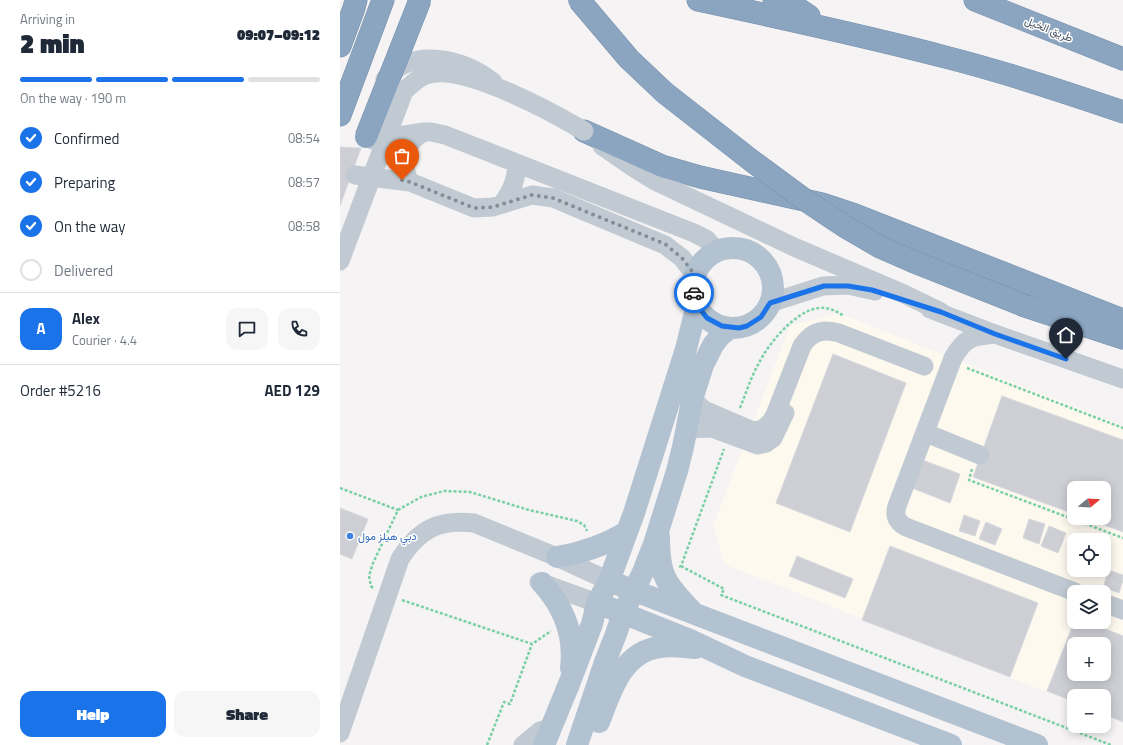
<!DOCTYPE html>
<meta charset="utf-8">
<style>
:root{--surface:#fff;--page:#f6f6f7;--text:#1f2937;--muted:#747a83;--line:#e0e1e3;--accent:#1a73e8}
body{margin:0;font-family:"Titillium Web",Vazirmatn,sans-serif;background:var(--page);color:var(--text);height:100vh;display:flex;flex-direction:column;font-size:15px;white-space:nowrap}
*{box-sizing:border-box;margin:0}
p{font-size:13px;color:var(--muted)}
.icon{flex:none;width:22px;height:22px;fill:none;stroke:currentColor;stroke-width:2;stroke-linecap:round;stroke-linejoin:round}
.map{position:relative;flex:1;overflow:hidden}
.panel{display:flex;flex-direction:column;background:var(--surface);width:340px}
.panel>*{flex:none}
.needle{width:26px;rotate:72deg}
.controls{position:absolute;left:727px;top:481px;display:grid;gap:8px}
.controls a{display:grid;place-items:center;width:44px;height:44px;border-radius:8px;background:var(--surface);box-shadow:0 2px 10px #0003;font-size:20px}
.pin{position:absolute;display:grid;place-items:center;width:34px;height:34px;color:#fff;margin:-41px -17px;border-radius:50% 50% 50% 0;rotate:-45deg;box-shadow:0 0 4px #0007}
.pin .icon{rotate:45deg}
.courier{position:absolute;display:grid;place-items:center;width:40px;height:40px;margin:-20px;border:3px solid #1a73e8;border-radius:50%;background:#fff;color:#222;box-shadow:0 1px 5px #0007}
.head em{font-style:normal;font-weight:800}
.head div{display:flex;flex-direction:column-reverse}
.head{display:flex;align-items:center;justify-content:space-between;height:68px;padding:0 20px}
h1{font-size:26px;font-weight:800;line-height:30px}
.bar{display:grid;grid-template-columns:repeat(4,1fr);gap:6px 4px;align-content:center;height:48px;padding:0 20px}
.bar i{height:5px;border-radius:3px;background:var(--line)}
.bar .active{background:var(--accent)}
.bar p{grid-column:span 4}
.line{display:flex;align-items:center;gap:10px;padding:0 20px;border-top:1px solid var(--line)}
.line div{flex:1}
.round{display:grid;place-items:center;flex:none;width:42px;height:42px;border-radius:12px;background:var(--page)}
ol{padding:0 20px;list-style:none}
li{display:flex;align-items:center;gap:12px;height:44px}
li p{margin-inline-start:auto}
li .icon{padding:4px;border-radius:50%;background:var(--accent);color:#fff;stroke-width:4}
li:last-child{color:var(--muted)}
li i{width:22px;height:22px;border:2px solid var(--line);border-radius:50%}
.button{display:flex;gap:8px;margin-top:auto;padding:8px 20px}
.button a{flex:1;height:46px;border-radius:12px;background:var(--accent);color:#fff;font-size:16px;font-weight:800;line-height:46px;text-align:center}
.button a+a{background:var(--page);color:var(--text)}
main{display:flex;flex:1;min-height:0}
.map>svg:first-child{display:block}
.commercial{fill:#fdf9ef;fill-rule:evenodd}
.building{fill:#cdcfd5;stroke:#d7d9de;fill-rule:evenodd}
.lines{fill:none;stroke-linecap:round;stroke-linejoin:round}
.highway-casing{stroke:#7690ad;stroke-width:23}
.path{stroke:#7ad0a6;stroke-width:2.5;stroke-dasharray:3 2;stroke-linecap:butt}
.minor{stroke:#c1cad2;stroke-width:19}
.major{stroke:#b3c2d1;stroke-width:22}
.highway{stroke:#8ba5c1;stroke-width:22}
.highway-bridge-casing{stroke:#7690ad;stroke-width:23;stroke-linecap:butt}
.minor-bridge{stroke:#c1cad2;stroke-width:19}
.highway-bridge{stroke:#8ba5c1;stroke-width:22}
.done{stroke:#868d94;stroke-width:4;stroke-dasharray:0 7.2}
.route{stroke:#1a73e8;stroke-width:5}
.shop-dot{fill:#3f7fe0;stroke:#fff;stroke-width:1.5}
.labels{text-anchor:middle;stroke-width:3;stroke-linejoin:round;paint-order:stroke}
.street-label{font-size:11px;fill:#4a5661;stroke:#fff}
.shop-label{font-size:11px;fill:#366cbe;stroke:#fff;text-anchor:start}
</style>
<main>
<section class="panel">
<div class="head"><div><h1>2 min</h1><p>Arriving in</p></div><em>09:07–09:12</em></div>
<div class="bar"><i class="active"></i><i class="active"></i><i class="active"></i><i></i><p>On the way · 190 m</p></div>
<ol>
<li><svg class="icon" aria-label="check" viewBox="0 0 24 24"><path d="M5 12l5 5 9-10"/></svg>Confirmed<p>08:54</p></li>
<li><svg class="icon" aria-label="check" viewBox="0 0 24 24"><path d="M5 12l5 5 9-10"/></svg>Preparing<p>08:57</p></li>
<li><svg class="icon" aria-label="check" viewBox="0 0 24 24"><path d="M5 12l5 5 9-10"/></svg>On the way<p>08:58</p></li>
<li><i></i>Delivered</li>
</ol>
<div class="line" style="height:72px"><b class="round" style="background:var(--accent);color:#fff">A</b><div><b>Alex</b><p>Courier · 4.4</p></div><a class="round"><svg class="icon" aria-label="chat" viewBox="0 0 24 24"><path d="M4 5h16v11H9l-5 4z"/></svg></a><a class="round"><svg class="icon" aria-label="phone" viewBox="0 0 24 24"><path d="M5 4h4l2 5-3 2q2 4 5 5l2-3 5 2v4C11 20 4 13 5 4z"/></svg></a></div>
<div class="line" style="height:52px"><div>Order #5216</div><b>AED 129</b></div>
<div class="button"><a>Help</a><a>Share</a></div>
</section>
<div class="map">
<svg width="783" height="745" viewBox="0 0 783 745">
<rect width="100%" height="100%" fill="#f5f3f3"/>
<path class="commercial" d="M498,313L783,426V722L764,715V696H734V703L384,564L373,526L450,326ZM734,488H764V518H734ZM734,540H764V570H734ZM734,592H764V622H734ZM734,644H764V674H734Z"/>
<path class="building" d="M0,147L21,148L0,206Z
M493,354L566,383L510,532L436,503Z
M662,396L783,440V532L745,518H764V488H734V514L633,477Z
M577,458L620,474L610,503L567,486Z
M0,508L28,519L12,559L0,554Z
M624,515L640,521L635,536L619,531Z
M689,519L705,524L699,544L683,538Z
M646,522L662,529L655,545L639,539Z
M709,526L726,533L718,553L701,546Z
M550,546L698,603L670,677L522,620Z
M457,556L513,579L505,598L449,576Z
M769,570L783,575V580L779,593L763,587Z
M734,622H748L783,636V722L764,714V696H734V702L707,691ZM734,644H764V674H734Z"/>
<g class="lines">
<defs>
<path id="highway" d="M358,0C442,18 526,36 609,58C668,73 725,92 783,112
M434,0L454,6L469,16
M635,0L783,59
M0,46L14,8L16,0
M0,115L43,0
M244,131L322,166L360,177L482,204L515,215L783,320
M685,306L783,338"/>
</defs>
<use href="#highway" class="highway-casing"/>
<path class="path" d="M627,368L783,428
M400,408C406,393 411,377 419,363C428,344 456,310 479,308C489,307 496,311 504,316
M632,469L629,480L783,538
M0,488L58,510
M341,566L384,589L381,595L771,745
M339,567L341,566L384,449
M33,588L31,586L29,576L33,563L58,510L81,497L104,491L130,492L189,510L237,521L244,525L247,531
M62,600L192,644L211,631
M147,745L164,702L170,704L192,644"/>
<path class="minor" d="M45,79C74,46 123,59 153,82
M33,140L84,132H91L105,135L354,233L366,239L377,251
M262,146L294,168L315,181L454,247L564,294L601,312
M15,175L70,182L134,208L153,207L192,195L213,198L325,245L342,258L355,275
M70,182C60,163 64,143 84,132
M162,204C172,191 176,180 177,164
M430,303L483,286L508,285L535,291
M590,309L655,334L783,379
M655,334C632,337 626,336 613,358L557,506C554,516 557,522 566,527L735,592
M353,396V400L364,410L413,431L423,429L430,423L435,415L462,346C471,332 483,328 499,333L584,366
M347,429L372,428L418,445L426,443L433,438L445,413
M586,433L640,455
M199,582L257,603
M764,603L783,610
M0,733L60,559C79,529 99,519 134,523L217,557L269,581
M183,745L200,731L211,728"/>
<path class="major" d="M353 288a40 40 0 1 1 80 0a40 40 0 1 1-80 0Z
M319,537C319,575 325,583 351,610
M217,557C243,553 265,545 287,532
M269,581L697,745
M202,583C224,607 235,635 231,668
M270,608L350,640L405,666L611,745
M259,722C271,691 282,652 320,647C332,645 343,647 355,648
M204,745L229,684L252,624L257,603L269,581L294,513L346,349L357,305
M237,745L265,662L276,634L283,613L303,572L314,544L337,471L343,447L353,396L363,365L373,345L380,336L390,328"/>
<use href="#highway" class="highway"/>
<defs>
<path id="highway-bridge" d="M239,0L289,59L325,93L412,161L465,200L504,226L540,247L572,261L685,306
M26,137L80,0"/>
</defs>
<use href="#highway-bridge" class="highway-bridge-casing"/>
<path class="minor-bridge" d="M0,261L64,91C71,85 77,78 86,75C121,62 212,112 244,131"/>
<use href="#highway-bridge" class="highway-bridge"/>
</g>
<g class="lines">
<path class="done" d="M62,180L70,182L134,208L153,207L192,195L213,198L325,244L342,258L355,275L354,293"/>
<path class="route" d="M354,293L357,305L367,318L382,326L399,328L407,326L421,317L430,303L484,286H508L532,290L601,312L655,334L726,359"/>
</g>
<circle class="shop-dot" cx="10" cy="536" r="4"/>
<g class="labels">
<g class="street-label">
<text transform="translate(709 29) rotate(22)" y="4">طريق الخيل</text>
</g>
<g class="shop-label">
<text x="18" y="540">دبي هيلز مول</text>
</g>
</g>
</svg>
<div class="controls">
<a><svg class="needle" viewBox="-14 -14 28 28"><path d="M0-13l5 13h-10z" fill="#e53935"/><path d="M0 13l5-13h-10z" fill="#747a83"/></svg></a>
<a><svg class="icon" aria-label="locate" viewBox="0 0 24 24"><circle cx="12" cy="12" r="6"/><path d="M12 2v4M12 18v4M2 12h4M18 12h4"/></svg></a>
<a><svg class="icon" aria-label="layers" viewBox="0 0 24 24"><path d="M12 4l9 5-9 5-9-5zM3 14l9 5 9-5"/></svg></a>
<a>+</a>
<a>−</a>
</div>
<div class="pin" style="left:62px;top:180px;background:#ea580c"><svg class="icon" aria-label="bag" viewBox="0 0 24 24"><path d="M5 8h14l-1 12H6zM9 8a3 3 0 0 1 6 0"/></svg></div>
<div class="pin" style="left:726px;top:359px;background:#1f2937"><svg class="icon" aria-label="home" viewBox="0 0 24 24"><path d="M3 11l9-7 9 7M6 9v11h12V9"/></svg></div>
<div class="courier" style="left:354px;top:293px"><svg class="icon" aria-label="car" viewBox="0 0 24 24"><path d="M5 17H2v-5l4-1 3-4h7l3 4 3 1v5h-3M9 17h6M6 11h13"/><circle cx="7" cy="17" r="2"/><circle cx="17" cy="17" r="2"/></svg></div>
</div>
</main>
